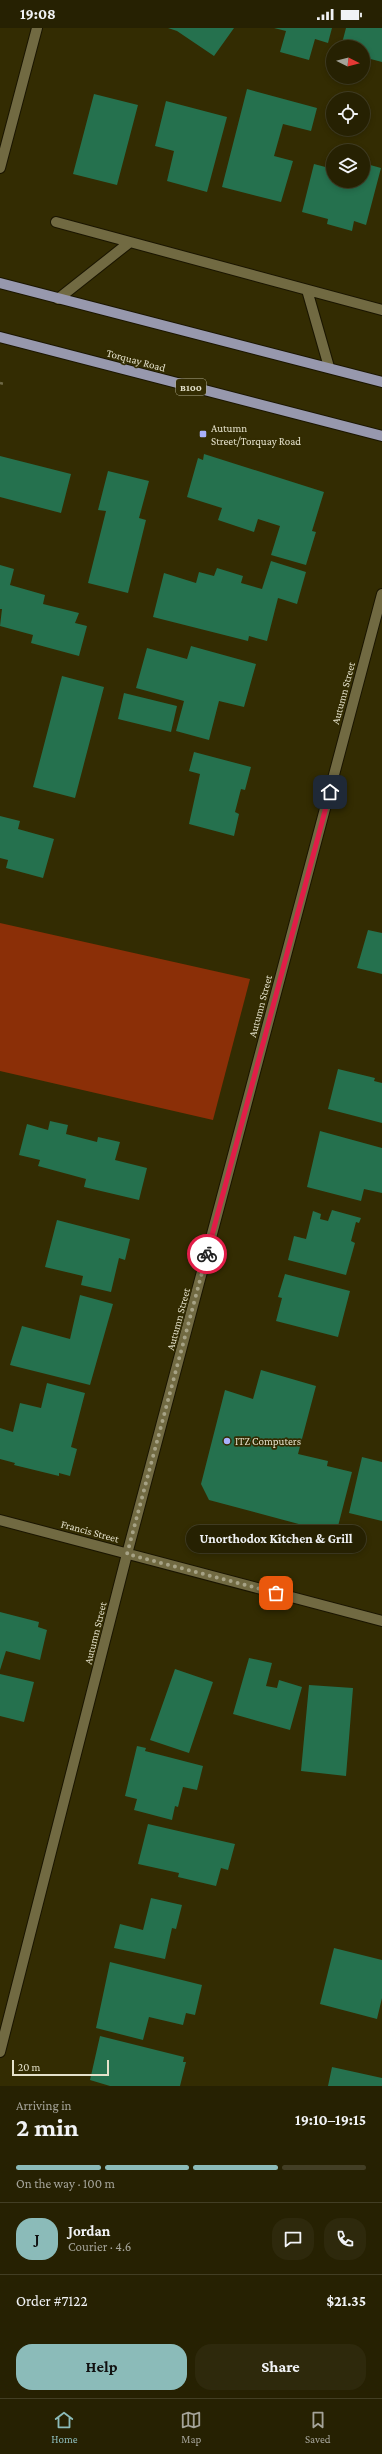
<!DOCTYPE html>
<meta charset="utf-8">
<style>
:root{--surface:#262102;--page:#2e290c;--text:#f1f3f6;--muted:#a4a399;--line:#423e24;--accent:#8bbbb9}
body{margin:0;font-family:"Crimson Pro",serif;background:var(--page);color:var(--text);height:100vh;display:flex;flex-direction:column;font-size:15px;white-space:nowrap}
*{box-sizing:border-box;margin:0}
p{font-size:13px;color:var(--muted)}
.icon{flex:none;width:22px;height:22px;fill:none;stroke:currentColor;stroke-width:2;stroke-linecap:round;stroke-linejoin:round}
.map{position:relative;height:2058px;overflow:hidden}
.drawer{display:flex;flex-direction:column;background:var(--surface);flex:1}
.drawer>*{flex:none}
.needle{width:26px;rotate:96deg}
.fabs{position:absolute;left:326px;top:12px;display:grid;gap:8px}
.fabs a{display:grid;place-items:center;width:44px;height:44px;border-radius:50%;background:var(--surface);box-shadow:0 2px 6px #0003,0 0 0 1px var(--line);font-size:20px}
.scale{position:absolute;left:12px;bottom:10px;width:97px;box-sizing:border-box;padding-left:4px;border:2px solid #e4e1cb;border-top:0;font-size:11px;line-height:14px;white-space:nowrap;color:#e4e1cb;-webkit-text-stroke:3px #332c02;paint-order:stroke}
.pin{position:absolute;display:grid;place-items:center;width:34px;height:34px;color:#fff;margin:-17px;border-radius:8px;box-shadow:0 2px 6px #0006}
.courier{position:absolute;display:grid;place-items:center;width:40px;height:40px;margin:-20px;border:3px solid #e11d48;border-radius:50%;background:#fff;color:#222;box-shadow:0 1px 5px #0007}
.bubble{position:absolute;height:28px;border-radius:14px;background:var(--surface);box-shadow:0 2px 6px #0003,0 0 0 1px var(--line);font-size:13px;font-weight:700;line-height:28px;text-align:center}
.summary em{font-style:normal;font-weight:700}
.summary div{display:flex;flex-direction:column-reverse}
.summary{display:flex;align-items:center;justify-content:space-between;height:68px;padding:0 16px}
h1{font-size:26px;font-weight:700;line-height:30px}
.bar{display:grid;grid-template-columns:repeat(4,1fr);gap:6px 4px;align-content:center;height:48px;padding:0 16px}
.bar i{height:5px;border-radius:3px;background:var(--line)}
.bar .selected{background:var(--accent)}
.bar p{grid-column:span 4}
.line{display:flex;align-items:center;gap:10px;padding:0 16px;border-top:1px solid var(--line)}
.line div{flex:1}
.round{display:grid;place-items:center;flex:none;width:42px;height:42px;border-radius:16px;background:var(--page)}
.action{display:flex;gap:8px;margin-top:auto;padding:8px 16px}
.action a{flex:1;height:46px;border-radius:16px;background:var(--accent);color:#111;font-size:16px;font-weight:700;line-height:46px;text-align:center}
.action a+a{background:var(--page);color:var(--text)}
.status{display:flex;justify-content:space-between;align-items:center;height:28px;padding:0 20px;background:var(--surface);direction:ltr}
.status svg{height:11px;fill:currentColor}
.tab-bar{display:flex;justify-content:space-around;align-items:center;height:56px;border-top:1px solid var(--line);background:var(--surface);font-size:11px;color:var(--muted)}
.tab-bar a{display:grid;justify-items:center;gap:2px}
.tab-bar .selected{color:var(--accent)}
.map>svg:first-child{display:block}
.green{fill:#8b2f07}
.building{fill:#25714e}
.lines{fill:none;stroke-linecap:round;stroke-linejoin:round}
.minor-casing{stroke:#1a1500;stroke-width:12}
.tertiary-casing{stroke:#1a1500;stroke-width:12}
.primary-casing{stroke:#1a1500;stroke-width:12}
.path{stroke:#6e6845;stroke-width:2.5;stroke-dasharray:3 2;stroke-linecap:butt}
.minor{stroke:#716a42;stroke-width:10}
.tertiary{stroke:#716a42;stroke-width:10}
.primary{stroke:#9798ad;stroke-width:10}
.done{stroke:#a6a285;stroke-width:4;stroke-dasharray:0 7.2}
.route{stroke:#e11d48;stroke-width:5}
.poi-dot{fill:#a9b0fc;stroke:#332c02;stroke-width:1.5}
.labels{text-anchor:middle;stroke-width:3.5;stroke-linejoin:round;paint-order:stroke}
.shield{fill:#332c02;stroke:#afab8f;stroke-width:1}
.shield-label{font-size:10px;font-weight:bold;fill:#e4e1cb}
.street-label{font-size:11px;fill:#e4e1cb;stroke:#332c02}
.poi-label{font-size:11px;fill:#e4e1cb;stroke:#332c02;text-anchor:start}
</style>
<div class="status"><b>19:08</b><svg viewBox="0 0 49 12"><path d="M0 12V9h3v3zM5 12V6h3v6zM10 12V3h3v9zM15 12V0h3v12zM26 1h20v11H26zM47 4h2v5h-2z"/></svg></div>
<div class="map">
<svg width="382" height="2058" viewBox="0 0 382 2058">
<rect width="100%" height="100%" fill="#332c02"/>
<path class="green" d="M0,895L250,951L213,1092L0,1043Z"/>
<path class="building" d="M168,0H234L214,28L177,3Z
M274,0H332L328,15L315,11L309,32L280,24L286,3Z
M346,0H382V34L363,29V19H341Z
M247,61L317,80L311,103L283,96L274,128L293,133L281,174L222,159Z
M94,66L138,77L117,157L73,146Z
M166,73L227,89L207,164L167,153L174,123L155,118Z
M363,135L381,140L366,197L354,193L352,203L327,196L328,191L302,184L314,136L333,141V153H363Z
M204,426L324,464L312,503L316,504L306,537L271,527L280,498L258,491L254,504L218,492L222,480L187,469L198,430L203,432Z
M0,428L71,446L61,485L0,469Z
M108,443L149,453L139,490L146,492L128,565L88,555L106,483L98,482Z
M271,533L306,544L297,576L278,570L267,613L249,608L248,613L153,589L164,545L196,555L199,544L214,548L217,540L243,548L241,555L262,561Z
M0,537L14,541L10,557L45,567L43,576L79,585L75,595L87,598L79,628L31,615L33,607L0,598L2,581H0Z
M191,618L256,636L244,679L219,673L209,712L176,703L184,673L136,660L147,620L187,631Z
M62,648L104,659L75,770L33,759Z
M124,665L177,678L171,704L118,691Z
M194,724L251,739L245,762L241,761L235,784L239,786L234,808L189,796L200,746L189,743Z
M0,788L20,793L18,801L54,811L43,850L6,840L8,832L0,830Z
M368,902L382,905V946L357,940Z
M338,1041L375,1050L374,1053L382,1055V1095L328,1081Z
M50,1093L68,1097L66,1106L97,1114L98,1109L120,1114L115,1132L147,1140L139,1172L84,1159L86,1151L38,1138L40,1132L19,1127L27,1096L48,1102Z
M320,1103L382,1120V1165L364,1161L361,1173L307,1159Z
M332,1182L361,1190L359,1195L356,1194L351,1213L355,1215L346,1247L288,1232L294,1208L306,1211L313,1183L321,1186L320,1191L328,1193Z
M57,1192L130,1211L125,1232L119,1230L111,1264L81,1257L83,1248L45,1239Z
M285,1246L350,1263L338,1309L276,1293L282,1270L278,1269Z
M80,1267L113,1276L90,1357L10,1337L22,1298L70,1311Z
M261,1342L316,1358L298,1426L328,1433L327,1438L352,1444L336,1506L209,1472L201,1456L225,1362L253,1371Z
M47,1355L85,1365L71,1419L77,1421L70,1448L59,1445V1448L14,1437L15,1435L0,1431V1400L13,1404L20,1375L41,1380Z
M362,1429L382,1434V1493L349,1485Z
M0,1584L39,1594L38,1599L47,1602L40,1632L6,1623L0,1642Z
M249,1630L272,1635L266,1658L277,1660L279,1652L302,1659L290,1702L233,1686Z
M175,1641L213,1654L189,1725L150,1712Z
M0,1646L34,1654L24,1694L0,1688Z
M309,1657L353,1660L346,1748L301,1743Z
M137,1718L146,1720L145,1723L203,1738L197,1762L183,1759L178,1779L175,1778L172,1792L134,1782L137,1771L125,1768Z
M148,1796L235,1816L228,1842L221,1840L216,1858L178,1849L179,1845L138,1836Z
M151,1870L182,1877L176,1901L172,1900L165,1931L114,1920L120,1896L143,1902Z
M334,1920L382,1932V1970L377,1991L320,1976Z
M110,1934L202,1957L195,1987L186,1985L183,1997L149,1989L143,2012L96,2000Z
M100,2008L184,2029L183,2034H186L180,2058H110L90,2052Z
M332,2039L382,2050V2058H328Z"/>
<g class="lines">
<defs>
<path id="minor" d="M56,194L382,282
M307,262L329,339
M58,271L130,214
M0,1492L382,1593
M0,2024L127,1526L382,566"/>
<path id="tertiary" d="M0,140L37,0"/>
<path id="primary" d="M0,255L382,354
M0,309L382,408"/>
</defs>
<use href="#minor" class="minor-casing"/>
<use href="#tertiary" class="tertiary-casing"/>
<use href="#primary" class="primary-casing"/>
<path class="path" d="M0,355L4,356"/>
<use href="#minor" class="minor"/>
<use href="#tertiary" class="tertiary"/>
<use href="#primary" class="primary"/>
</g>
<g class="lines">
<path class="done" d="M207,1226L127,1526L276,1565"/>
<path class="route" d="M207,1226L330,764"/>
</g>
<g class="poi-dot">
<rect x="199" y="402" width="8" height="8" rx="2"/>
<circle cx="227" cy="1413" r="4"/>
</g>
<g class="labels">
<rect class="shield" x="176" y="351" width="30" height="16" rx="3"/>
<g class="shield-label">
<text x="191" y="363">B100</text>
</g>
<g class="street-label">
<text transform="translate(136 332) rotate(15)" y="4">Torquay Road</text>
<text transform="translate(343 665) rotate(-75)" y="4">Autumn Street</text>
<text transform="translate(260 978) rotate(-75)" y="4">Autumn Street</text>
<text transform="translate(178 1291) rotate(-75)" y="4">Autumn Street</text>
<text transform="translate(90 1503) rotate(15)" y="4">Francis Street</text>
<text transform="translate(95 1605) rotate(-76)" y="4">Autumn Street</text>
</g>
<g class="poi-label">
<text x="211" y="404">Autumn<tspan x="211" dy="13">Street/Torquay Road</tspan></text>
<text x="235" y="1417">ITZ Computers</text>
</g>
</g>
</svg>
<div class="fabs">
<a><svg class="needle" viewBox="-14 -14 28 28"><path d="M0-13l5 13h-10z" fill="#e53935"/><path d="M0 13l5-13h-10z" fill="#a4a399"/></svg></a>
<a><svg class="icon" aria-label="locate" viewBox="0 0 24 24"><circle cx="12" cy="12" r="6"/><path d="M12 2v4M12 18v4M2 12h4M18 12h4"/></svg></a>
<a><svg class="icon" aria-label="layers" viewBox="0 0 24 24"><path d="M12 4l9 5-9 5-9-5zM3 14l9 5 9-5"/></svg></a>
</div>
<div class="scale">20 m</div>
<div class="pin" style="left:276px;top:1565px;background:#ea580c"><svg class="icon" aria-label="bag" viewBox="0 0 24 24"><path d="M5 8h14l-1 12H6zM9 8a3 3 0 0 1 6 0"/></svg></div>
<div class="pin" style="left:330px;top:764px;background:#1f2937"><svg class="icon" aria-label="home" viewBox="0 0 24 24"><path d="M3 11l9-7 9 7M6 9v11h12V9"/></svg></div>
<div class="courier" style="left:207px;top:1226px"><svg class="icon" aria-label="bike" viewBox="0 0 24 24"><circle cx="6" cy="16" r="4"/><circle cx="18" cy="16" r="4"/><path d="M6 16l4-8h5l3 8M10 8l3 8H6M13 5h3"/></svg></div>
<div class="bubble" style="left:186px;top:1497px;width:180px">Unorthodox Kitchen &amp; Grill</div>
</div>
<section class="drawer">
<div class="summary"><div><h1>2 min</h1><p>Arriving in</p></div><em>19:10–19:15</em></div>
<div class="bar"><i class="selected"></i><i class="selected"></i><i class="selected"></i><i></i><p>On the way · 100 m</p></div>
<div class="line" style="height:72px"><b class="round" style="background:var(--accent);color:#111">J</b><div><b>Jordan</b><p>Courier · 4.6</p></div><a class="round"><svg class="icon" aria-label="chat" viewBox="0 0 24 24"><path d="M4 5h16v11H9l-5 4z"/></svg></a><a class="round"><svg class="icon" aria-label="phone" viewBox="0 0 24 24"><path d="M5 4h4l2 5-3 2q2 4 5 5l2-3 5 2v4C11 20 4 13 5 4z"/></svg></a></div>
<div class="line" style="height:52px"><div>Order #7122</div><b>$21.35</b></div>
<div class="action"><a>Help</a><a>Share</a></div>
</section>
<nav class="tab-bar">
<a class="selected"><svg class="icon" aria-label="home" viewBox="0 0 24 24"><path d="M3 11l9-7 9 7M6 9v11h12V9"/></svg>Home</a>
<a><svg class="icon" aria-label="map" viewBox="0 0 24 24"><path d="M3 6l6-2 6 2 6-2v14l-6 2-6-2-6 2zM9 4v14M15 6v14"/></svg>Map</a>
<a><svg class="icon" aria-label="saved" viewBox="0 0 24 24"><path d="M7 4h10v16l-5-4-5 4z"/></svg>Saved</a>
</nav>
